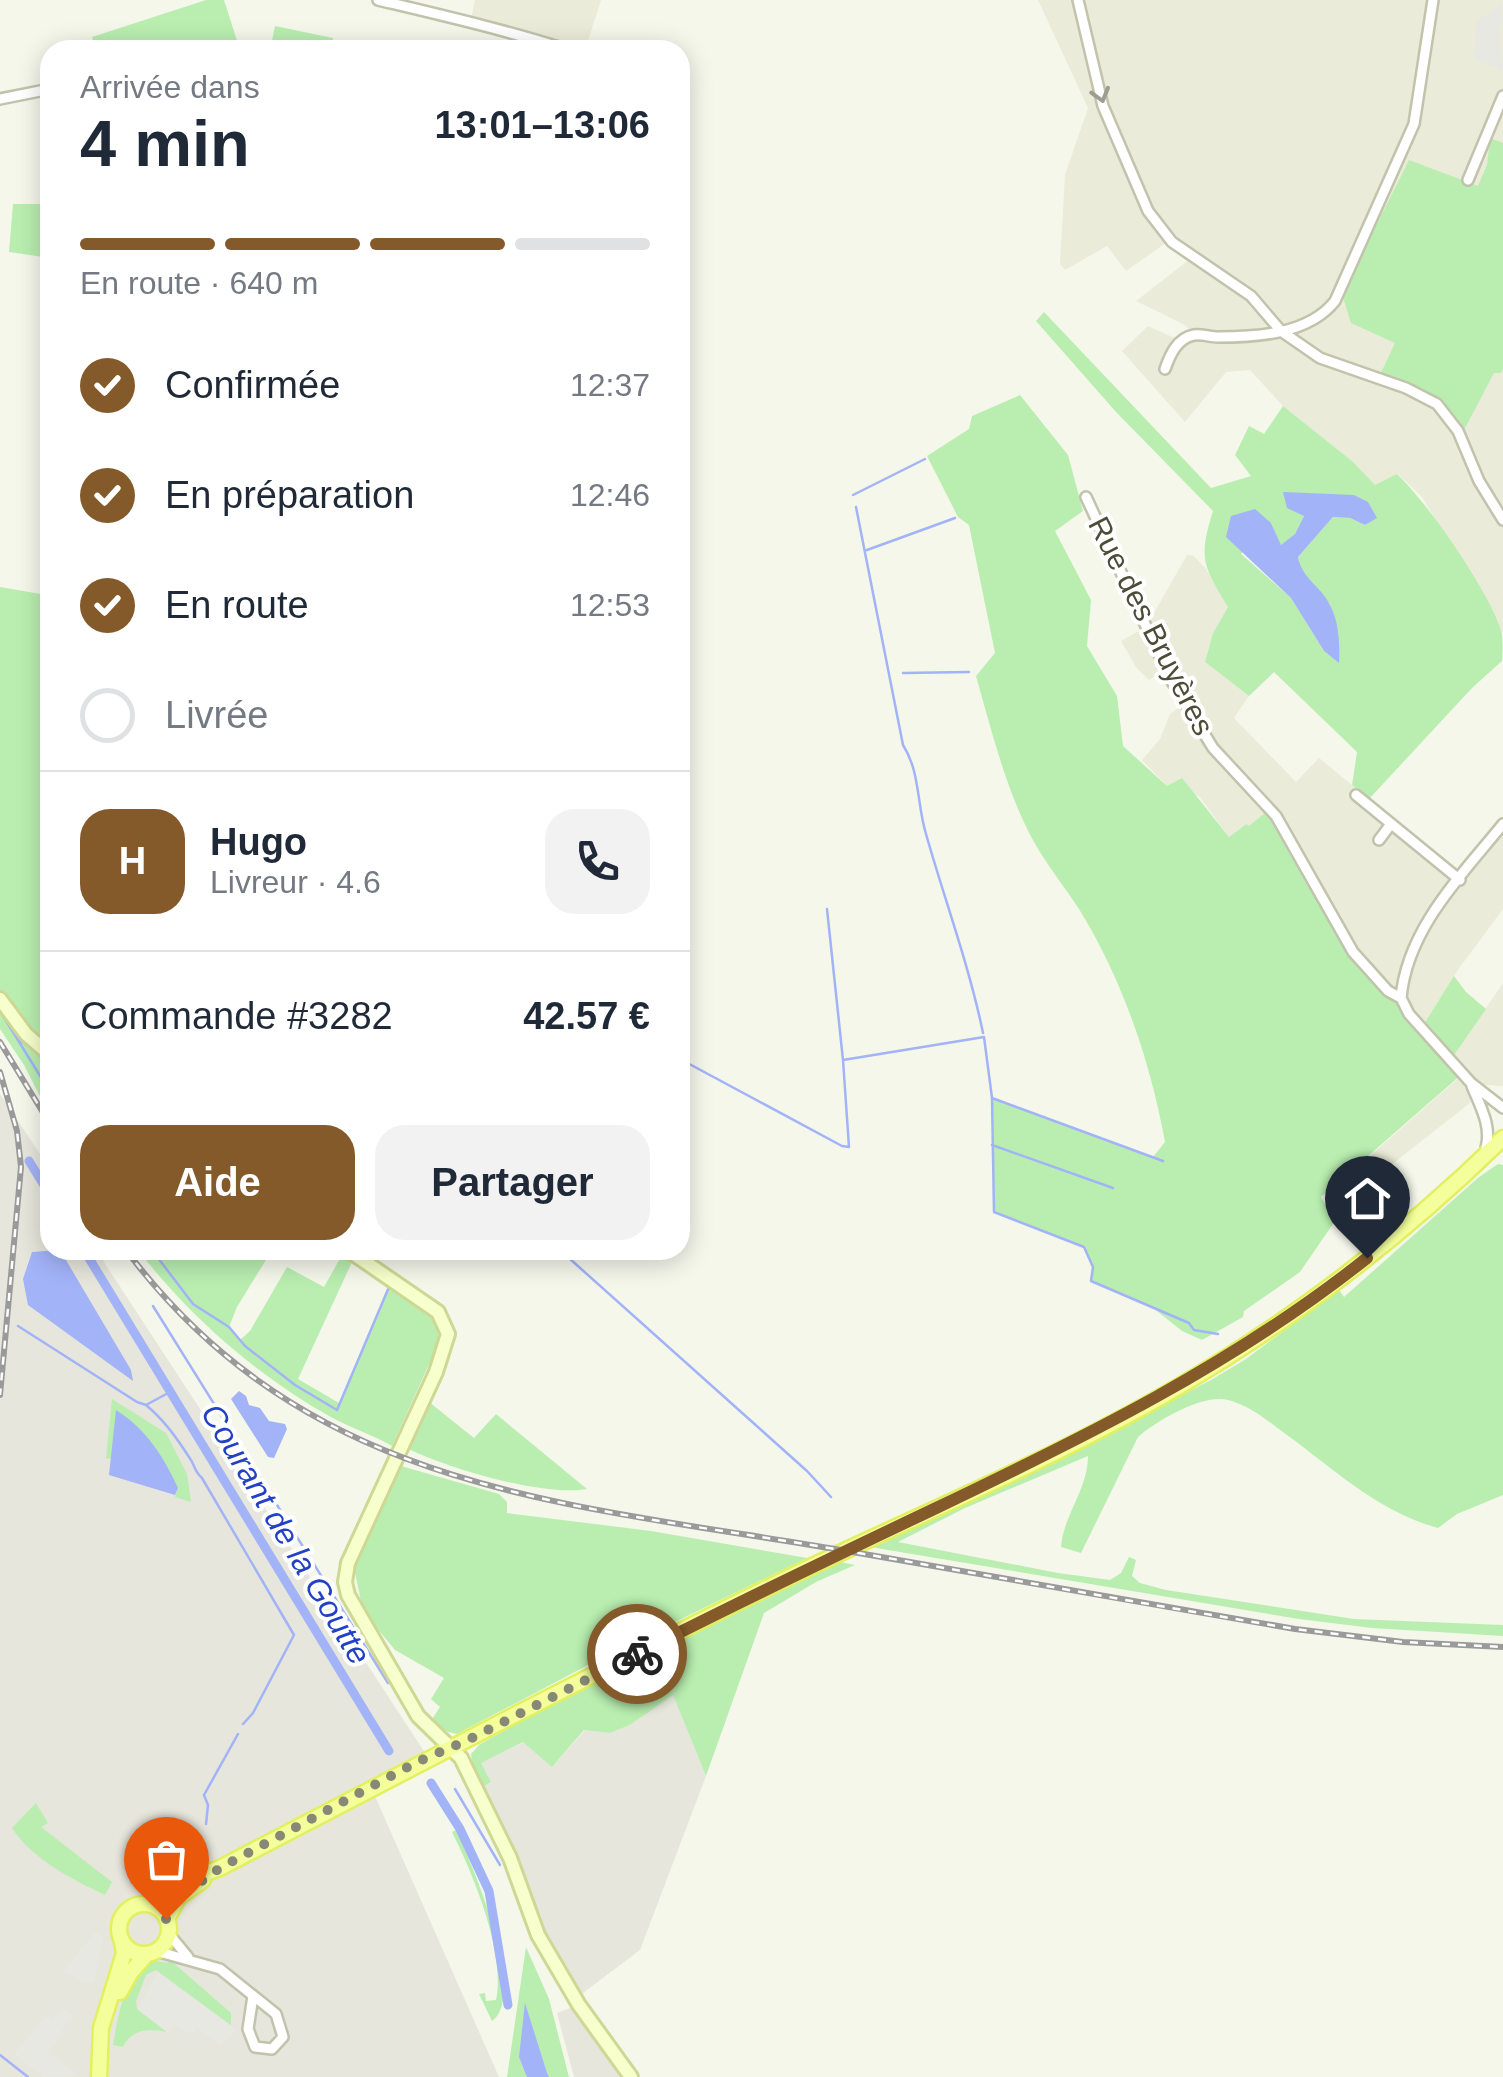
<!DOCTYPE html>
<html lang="fr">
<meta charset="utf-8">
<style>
:root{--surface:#fff;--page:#f2f2f3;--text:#1f2937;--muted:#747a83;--line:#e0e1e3;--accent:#845a2a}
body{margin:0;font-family:Arial,sans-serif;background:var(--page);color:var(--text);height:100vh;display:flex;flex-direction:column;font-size:38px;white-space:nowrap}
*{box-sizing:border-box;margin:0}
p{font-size:32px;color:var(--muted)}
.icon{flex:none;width:55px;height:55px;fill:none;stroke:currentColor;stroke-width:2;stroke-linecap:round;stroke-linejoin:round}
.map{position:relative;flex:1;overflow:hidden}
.panel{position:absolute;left:40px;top:40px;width:650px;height:1220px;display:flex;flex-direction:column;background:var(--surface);border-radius:30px;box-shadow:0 5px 25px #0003}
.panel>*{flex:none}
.pin{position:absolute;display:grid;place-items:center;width:85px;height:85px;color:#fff;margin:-102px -42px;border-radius:50% 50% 50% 0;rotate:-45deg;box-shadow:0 0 10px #0007}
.pin .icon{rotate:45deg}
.courier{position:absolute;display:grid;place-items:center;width:100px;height:100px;margin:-50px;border:8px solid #845a2a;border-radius:50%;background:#fff;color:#222;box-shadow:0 2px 12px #0007}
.headline em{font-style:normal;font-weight:700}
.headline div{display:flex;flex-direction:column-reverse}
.headline{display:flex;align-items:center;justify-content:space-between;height:170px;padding:0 40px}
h1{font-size:65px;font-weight:700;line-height:75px}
.bar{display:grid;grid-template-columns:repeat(4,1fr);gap:15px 10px;align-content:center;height:120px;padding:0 40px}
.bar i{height:12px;border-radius:8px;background:var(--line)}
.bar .current{background:var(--accent)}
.bar p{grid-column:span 4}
.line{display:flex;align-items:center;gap:25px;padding:0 40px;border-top:2px solid var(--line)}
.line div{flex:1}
.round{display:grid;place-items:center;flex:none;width:105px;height:105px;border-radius:30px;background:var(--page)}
ol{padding:0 40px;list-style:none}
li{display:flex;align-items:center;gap:30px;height:110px}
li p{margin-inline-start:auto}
li .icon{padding:10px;border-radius:50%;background:var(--accent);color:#fff;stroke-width:4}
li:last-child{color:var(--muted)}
li i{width:55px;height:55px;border:5px solid var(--line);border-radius:50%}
.cta{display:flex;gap:20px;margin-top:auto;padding:20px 40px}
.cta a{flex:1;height:115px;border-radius:30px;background:var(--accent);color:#fff;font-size:40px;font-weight:700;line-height:115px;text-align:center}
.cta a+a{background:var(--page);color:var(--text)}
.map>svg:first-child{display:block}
.residential{fill:#eaebd8}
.industrial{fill:#e6e6dc}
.green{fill:#b9eeb0;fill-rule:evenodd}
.parking{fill:#e8e8e2}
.water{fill:#a2b3f8}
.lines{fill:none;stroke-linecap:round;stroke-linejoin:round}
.stream{stroke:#a2b3f8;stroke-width:2.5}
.canal{stroke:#a2b3f8;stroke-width:9}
.street-casing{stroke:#c2c3ac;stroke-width:14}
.secondary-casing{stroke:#ced894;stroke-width:18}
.primary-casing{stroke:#e2f05f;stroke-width:19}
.street{stroke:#fff;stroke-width:9}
.secondary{stroke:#f7ffcc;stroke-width:12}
.primary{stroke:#f4ff9b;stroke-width:14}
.rail-casing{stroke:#9a9a9a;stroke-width:6}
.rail{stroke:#fff;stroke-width:2.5;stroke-dasharray:8;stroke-linecap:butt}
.oneway{stroke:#9d9d91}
.done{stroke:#878876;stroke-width:10;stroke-dasharray:0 18}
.route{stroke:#845a2a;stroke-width:12}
.labels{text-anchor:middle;stroke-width:8;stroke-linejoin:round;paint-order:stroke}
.street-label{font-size:30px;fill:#4c4c37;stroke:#fff}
.water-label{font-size:32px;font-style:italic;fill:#2341c5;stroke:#fff}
</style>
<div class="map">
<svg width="1503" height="2077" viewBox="0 0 1503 2077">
<rect width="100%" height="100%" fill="#f5f7eb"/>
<path class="residential" d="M475,0H601L585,50H568L470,24Z
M1038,0H1503V634L1422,497L1398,474L1375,486L1352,461L1283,406L1250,370L1226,372L1185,422L1122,351L1148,326L1181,341L1194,334L1185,325L1136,301L1190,259L1170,240L1126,271L1107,246L1065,270L1060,264L1065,175L1088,108Z
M1187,555L1194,556L1206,569L1228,607L1213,633L1205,662L1249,696L1234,718L1296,782L1319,758L1369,799V806L1460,880L1503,830V909L1460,967L1421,1028L1353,952L1267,811L1249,827L1245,824L1229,837L1199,796L1167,786L1142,760L1160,739L1170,714L1185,703L1165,670L1149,680L1136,667L1121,641L1146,627Z
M1503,983V1086L1471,1084L1470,1103L1377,1176L1364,1161L1462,1075L1450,1061Z"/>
<path class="industrial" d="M0,1094L50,1169V1250H96L433,1765L374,1794L499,2077H0Z
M673,1694L706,1776L640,1950L575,1999L477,1790L491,1782L480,1763L524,1742L553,1766L585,1730L610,1733L630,1725Z
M579,2005L631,2077H574L557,2013Z"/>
<path class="green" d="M206,0H224L240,50H96L92,37Z
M275,26L333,38L331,50H270Z
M1490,138L1503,143V368L1501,373H1494L1464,430C1447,397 1414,388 1380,375L1395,343L1351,323L1342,294L1409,160L1478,186L1487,165Z
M13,204H50V258L9,252Z
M1044,312L1211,488L1251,476L1235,455L1249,426L1264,434L1283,406L1352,461L1375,485L1397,474C1428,503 1488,590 1501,630C1503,639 1503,651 1502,661L1472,688L1369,799L1352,785L1357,752L1274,672L1249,696L1205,662L1213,633L1228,607C1203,565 1198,559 1213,511L1116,412L1036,321ZM1368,502L1376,518L1365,525L1350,518L1333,517L1298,557L1300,571L1330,604L1338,662L1324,651L1291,598L1241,554L1271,523L1281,546L1295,534L1304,516Z
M1020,395L1068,455L1083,511L1055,531L1091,600L1087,646L1117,696L1123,746L1167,786L1182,778L1229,837L1246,824L1249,826L1271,808L1353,952L1401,998L1422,1027L1454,976L1466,992L1486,1009L1450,1061L1462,1074L1321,1197L1335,1221L1300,1272L1244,1311L1243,1317L1202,1340L1182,1331L1152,1307L1091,1281L1093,1267L1084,1247L994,1212L992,1098L1153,1157L1165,1142C1151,1065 1125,987 1085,919C1070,893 1049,869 1034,842C1006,791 992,732 976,676L995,653L969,525L958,517L927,456L969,429L972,416Z
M50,550V1116L24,1065L0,1029V587L41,594Z
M1498,1164L1503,1165V1495L1457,1514L1438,1528C1379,1512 1335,1470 1287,1435C1269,1422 1251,1406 1228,1400C1203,1393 1156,1421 1138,1437L1081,1553L1061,1547C1063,1516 1088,1489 1088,1456L965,1508L898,1542L1058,1573L1110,1580L1121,1573L1129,1557L1136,1560L1132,1576L1140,1583L1166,1590L1354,1619L1503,1625V1636L1372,1628L1299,1619L870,1547L1041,1467L1211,1380L1246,1359L1339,1290L1344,1297L1479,1177Z
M138,1250H272L237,1307L229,1327L240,1340L250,1331L287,1267L324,1287L342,1255L352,1262L298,1379L339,1403L389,1287L436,1319L439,1342L392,1446C371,1434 349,1427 329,1416C256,1375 189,1316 138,1250Z
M424,1398L474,1438L496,1414L587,1489C543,1497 441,1467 401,1445Z
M112,1399L166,1433L187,1474L191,1502L175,1497L178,1488L117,1411L111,1459L106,1458Z
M401,1466L499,1494L507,1502V1513L651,1531L807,1558L607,1655L457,1734L448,1732L431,1721L440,1707L431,1699L444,1678L395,1650L363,1611L354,1568Z
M840,1562L855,1565L816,1582L764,1613L706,1776L673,1695L630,1725L610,1733L584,1730L552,1767L523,1742L481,1763L491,1782L483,1787L473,1769L471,1754L480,1744L589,1685Z
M36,1803L48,1823L41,1827L112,1882L105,1895C73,1880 32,1859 12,1828Z
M456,1830C472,1863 528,1995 492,2021L479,1994L485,1993L486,2001L496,2000C506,1953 473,1874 452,1832Z
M526,1947L549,1999L569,2077H507Z
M152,1960L167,1963L170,1960L231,2013V2026L156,1970L146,1975L136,2001L137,2009L167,2032C148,2028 132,2029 123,2047L113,2045C118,2016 124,1975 152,1960Z"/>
<path class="parking" d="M1501,5L1503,23L1499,24L1503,70L1474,59L1476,21Z
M95,1932L103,1937L94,1982H83L64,1971Z
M158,1972L236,2029L221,2046L197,2028L191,2034L174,2024L167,2032L137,2009Z
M63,2007L72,2016L48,2052L79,2075L44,2077L14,2054L46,2016L53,2021Z"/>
<path class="water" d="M1283,492L1354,495L1368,502L1377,518L1365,525L1350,518L1333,517L1298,557C1302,579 1321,586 1330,605C1339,622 1340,644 1339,663L1324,651L1291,598L1226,537L1231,516L1255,509L1271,523L1281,545L1295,534L1304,516L1287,508Z
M60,1250L131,1370L133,1381L28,1305L23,1279L32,1252Z
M239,1391L246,1396L249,1405L260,1408L269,1421L285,1424L287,1429L274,1458L268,1457L231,1399Z
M116,1410C146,1429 164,1457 178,1488L175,1495L109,1475Z
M525,2003L547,2073L549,2077H527L519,2057Z"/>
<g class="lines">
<path class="stream" d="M853,495L925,459
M856,507L903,745C920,771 917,805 926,834C945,901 969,965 983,1033
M867,550L955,518
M903,673L969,672
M827,909L843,1060
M0,1011L50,1092
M18,1039L36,1051
M680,1059L842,1146L849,1147L843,1060L984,1037L992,1098L994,1212L1084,1247L1093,1267L1091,1281L1189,1323L1194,1330L1218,1334
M992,1098L1163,1161
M992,1145L1113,1188
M152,1250L193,1304L229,1327L245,1346L295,1385L337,1410L389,1287L335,1250
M560,1250L807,1471L831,1497
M153,1306L388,1683
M18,1326L137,1402L146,1405L170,1392
M146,1405C164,1420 176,1437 189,1457C195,1465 194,1471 202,1478L294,1635L253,1713L243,1724
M455,1789L500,1865
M206,1824L208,1805L204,1795L238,1734
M0,2055L28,2077"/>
<path class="canal" d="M29,1161L50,1195
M84,1250L389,1751
M431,1783L460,1829L489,1891L508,2005"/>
<defs>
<path id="street" d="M378,0C441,15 506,30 568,50
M1078,0L1103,106L1148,211L1172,242L1251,296L1281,331L1320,358L1406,388L1437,404L1458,431L1479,481L1503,520
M0,99L50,89
M1468,180L1503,96
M1165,369C1170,355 1177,338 1194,335C1201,334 1211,337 1218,337C1258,337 1309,334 1335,301L1414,124L1433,0
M1086,497L1171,680L1213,748L1276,816L1353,952L1388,991L1401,998L1409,1014L1471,1083L1503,1108
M1356,795L1460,880
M1379,840L1391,824
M1401,998C1407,929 1461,876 1503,824
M1472,1086C1480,1106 1492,1126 1486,1148
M169,1934L188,1957
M156,1951L220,1969L276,2014L283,2037L272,2049L255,2047L248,2029L253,1996"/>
<path id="secondary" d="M0,999L26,1034L50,1055
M348,1250L438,1312L448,1334L436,1372L348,1563L345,1582L348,1595L418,1716L461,1758L510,1858L538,1935L579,2005L631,2077"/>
<path id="primary" d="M148,1904L189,1879L220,1868C406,1771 591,1674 779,1582C912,1517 1052,1461 1180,1386C1296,1318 1407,1232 1503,1138
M119 1929a25 25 0 1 1 50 0a25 25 0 1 1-50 0Z
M167,1919L178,1898L203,1880
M120,1992L131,1972L147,1954
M99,2077L101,2028L124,1953L122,1942"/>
</defs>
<use href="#street" class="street-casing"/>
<use href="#secondary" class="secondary-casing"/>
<use href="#primary" class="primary-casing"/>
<use href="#street" class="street"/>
<use href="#secondary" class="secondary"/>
<use href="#primary" class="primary"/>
<defs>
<path id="rail" d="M0,1042L50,1124
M0,1072L17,1131L21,1167L0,1395
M126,1250C308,1493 566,1503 841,1550C993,1576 1144,1604 1295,1629L1403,1642L1503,1647"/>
</defs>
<use href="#rail" class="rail-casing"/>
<use href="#rail" class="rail"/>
</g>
<defs><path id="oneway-chevron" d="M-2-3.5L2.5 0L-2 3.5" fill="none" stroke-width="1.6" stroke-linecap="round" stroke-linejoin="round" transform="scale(2.5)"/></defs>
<use class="oneway" href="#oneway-chevron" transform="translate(1101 95) rotate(74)"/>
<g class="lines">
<path class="done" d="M166,1919L178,1898L220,1868L417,1762L468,1740L637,1654"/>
<path class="route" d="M637,1654C735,1604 833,1557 932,1510C1085,1437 1234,1364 1367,1258"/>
</g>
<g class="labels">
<g class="street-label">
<text transform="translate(1151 626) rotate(63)" y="10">Rue des Bruyères</text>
</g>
<g class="water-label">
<text transform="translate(286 1534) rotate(59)" y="11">Courant de la Goutte</text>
</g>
</g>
</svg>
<div class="pin" style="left:166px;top:1919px;background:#ea580c"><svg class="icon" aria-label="bag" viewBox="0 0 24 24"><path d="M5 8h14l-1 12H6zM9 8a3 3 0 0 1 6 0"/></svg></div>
<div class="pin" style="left:1367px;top:1258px;background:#1f2937"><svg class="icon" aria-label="home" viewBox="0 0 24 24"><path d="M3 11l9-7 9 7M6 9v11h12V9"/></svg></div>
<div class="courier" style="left:637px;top:1654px"><svg class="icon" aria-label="bike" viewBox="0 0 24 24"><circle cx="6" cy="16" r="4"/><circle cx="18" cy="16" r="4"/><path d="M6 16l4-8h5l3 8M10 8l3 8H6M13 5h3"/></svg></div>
<section class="panel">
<div class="headline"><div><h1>4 min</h1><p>Arrivée dans</p></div><em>13:01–13:06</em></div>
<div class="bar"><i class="current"></i><i class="current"></i><i class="current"></i><i></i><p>En route · 640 m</p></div>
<ol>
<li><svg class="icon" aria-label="check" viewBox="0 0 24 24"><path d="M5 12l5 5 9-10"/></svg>Confirmée<p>12:37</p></li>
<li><svg class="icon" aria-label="check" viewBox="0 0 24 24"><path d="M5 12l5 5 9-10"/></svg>En préparation<p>12:46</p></li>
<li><svg class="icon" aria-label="check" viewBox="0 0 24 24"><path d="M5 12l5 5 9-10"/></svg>En route<p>12:53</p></li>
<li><i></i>Livrée</li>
</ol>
<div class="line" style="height:180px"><b class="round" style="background:var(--accent);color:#fff">H</b><div><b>Hugo</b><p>Livreur · 4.6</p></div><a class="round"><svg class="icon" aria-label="phone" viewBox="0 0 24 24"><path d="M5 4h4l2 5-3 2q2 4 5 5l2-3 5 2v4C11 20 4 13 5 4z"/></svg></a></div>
<div class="line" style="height:130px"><div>Commande #3282</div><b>42.57 €</b></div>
<div class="cta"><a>Aide</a><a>Partager</a></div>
</section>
</div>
